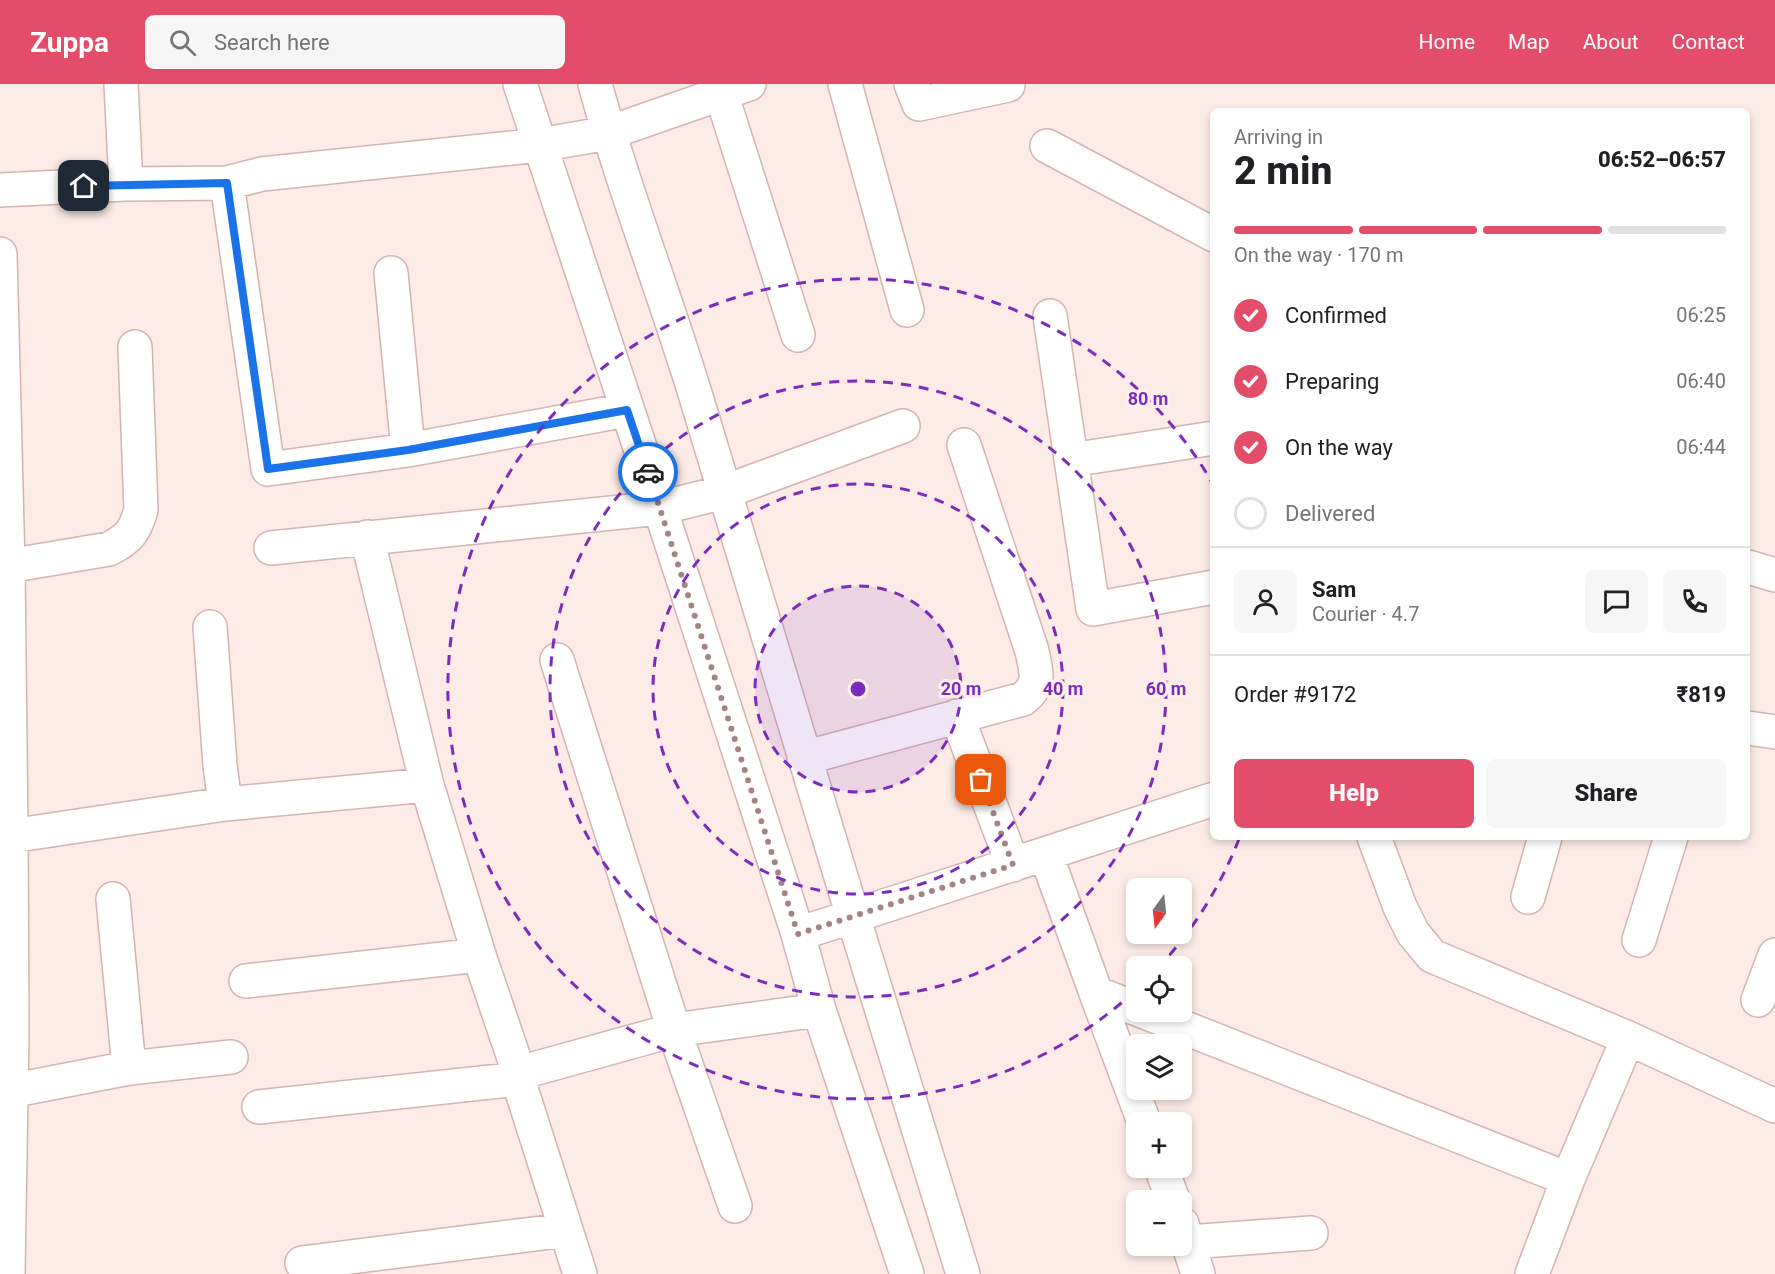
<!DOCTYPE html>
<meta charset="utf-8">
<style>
:root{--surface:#fff;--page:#f6f6f6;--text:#202124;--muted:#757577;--line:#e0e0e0;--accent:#e44d69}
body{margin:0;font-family:Roboto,sans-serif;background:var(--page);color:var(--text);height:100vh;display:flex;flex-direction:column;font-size:22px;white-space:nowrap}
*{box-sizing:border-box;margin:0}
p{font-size:20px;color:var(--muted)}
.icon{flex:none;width:33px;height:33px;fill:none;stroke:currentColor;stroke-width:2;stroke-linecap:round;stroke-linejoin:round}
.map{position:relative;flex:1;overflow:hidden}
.panel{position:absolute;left:1210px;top:24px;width:540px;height:732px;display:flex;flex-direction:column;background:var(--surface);border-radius:9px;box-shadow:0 3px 9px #0003}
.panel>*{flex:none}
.needle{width:39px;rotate:195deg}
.buttons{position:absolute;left:1126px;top:794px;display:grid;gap:12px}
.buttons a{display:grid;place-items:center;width:66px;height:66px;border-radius:9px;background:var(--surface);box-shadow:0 3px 9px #0003;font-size:30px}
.pin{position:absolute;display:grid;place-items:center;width:51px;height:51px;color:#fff;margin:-26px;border-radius:12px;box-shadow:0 3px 9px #0006}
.courier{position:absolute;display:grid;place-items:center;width:60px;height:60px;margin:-30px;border:4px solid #1a73e8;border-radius:50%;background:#fff;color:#222;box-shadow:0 2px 8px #0007}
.headline em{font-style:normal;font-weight:800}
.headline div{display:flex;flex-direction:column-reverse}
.headline{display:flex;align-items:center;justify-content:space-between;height:102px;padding:0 24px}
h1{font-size:39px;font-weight:800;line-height:45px}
.bar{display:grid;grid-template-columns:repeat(4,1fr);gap:9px 6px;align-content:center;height:72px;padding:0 24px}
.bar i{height:8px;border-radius:4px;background:var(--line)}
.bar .selected{background:var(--accent)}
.bar p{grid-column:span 4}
.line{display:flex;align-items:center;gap:15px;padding:0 24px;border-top:2px solid var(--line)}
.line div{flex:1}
.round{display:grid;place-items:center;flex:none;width:63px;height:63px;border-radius:9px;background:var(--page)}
ol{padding:0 24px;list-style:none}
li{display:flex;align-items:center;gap:18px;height:66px}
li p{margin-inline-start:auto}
li .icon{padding:6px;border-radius:50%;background:var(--accent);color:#fff;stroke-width:4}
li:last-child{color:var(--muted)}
li i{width:33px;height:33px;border:3px solid var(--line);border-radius:50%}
.primary-button{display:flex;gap:12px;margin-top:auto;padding:12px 24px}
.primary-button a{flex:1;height:69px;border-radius:9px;background:var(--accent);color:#fff;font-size:24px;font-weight:800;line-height:69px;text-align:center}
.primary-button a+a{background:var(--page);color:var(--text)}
header{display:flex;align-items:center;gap:36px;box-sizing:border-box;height:84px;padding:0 30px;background:var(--accent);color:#fff}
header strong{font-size:28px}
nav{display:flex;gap:33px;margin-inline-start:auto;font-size:21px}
.search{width:420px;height:54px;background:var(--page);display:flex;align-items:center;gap:15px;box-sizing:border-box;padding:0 21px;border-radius:9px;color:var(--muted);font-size:22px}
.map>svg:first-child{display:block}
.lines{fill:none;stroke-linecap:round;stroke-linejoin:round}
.minor-casing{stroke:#d3b4b2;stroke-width:36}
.minor{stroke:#fff;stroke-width:33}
.done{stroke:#a48383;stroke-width:6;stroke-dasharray:0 10.8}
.route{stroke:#1a73e8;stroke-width:8}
.ring{fill:none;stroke:#7b2cbf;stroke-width:3;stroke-dasharray:10 8}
.centre{fill:#7b2cbf;stroke:#fff0ec;stroke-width:3}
.ring-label{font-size:18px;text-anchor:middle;font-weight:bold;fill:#7b2cbf;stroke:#fff0ec;stroke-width:6;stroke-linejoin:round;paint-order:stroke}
</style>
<header>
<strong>Zuppa</strong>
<div class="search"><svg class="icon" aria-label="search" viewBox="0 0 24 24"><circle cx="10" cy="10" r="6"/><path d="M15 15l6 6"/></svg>Search here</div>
<nav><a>Home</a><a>Map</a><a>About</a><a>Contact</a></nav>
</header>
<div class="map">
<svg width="1775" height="1190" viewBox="0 0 1775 1190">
<rect width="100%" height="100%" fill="#fcebe6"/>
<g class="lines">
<defs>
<path id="minor" d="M121,0L126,100
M520,0L660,424L798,850L819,926L907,1190
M595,0C624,107 665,210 697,316C784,608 873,899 963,1190
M845,0L907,226
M911,0L919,20L1008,1
M721,9L798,251
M1047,62L1214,151
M227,99L268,385L408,366L627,326
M0,106L126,100L227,99L262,90L540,61L608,49L749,0
M0,170L8,482L11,752L12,949L8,1190
M391,189L408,366
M1050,232L1093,525L1214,503
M1071,376L1214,354
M367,453L427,701
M271,464L660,424L724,408L903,342
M8,482L109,465C129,455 135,447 141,426L135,263
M1748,483L1775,491
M210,543L220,681L225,720
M557,576L674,946L735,1122
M957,632L1013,781
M1748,644L1775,648
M804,674L1023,615C1042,600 1036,588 1032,567L964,361
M11,752L225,720L427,701L479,871L519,989L518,995L580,1190
M1374,753L1400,823L1413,849L1432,872L1628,954L1775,1022
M1046,771L1096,909
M1528,813L1545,753
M113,815L129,984
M798,850L1214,715
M1639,856L1671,753
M246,897L479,871
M1758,916L1775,871
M1137,925L1096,909L1144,1038
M1142,927L1568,1095L1628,954
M519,989L674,946L819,926
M10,1007L129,984L231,973
M259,1023L518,995
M1161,1083L1173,1116
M1182,1140L1198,1190
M1189,1158L1311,1149
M302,1179L566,1146
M1532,1190L1568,1095"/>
</defs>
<use href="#minor" class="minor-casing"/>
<use href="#minor" class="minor"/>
</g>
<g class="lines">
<path class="done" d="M648,388L798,850L1013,781L981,696"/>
<path class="route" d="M84,102L227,99L268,385L408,366L627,326L648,388"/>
</g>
<circle cx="858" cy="605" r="103" fill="#7b2cbf" fill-opacity=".12"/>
<g class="ring">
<circle cx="858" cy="605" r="103"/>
<circle cx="858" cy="605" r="205"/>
<circle cx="858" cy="605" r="308"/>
<path d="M1239 755A410 410 0 0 1 1160 882M1135 907A410 410 0 1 1 1213 400"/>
</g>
<circle cx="858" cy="605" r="9" class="centre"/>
<g class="ring-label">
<text x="1148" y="321">80 m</text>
<text x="961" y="611">20 m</text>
<text x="1063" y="611">40 m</text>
<text x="1166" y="611">60 m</text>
</g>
</svg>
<div class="buttons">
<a><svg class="needle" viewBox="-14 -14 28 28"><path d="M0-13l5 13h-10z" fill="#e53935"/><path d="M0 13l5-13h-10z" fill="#757577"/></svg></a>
<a><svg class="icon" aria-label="locate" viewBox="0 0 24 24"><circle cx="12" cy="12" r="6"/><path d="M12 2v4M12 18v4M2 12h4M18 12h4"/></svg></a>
<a><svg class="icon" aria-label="layers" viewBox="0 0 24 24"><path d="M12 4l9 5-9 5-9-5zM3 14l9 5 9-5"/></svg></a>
<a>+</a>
<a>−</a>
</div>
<div class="pin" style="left:981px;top:696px;background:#ea580c"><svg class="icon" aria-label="bag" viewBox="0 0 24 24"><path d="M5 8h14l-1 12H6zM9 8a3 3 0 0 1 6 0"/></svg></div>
<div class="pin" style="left:84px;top:102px;background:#1f2937"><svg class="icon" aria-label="home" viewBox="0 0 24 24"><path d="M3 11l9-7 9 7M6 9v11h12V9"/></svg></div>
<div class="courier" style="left:648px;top:388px"><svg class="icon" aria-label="car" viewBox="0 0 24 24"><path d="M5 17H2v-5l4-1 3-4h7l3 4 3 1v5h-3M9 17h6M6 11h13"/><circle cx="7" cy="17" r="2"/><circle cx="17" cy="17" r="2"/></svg></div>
<section class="panel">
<div class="headline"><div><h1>2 min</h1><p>Arriving in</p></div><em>06:52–06:57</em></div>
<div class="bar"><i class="selected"></i><i class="selected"></i><i class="selected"></i><i></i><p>On the way · 170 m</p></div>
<ol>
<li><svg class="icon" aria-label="check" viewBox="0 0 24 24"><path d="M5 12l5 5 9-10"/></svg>Confirmed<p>06:25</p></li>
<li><svg class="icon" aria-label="check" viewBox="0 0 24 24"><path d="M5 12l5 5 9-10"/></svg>Preparing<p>06:40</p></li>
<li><svg class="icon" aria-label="check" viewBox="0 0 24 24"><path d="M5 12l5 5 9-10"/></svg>On the way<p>06:44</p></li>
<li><i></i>Delivered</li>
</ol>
<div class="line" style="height:108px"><a class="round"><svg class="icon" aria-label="person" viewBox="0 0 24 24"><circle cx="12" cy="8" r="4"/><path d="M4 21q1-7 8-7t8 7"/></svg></a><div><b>Sam</b><p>Courier · 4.7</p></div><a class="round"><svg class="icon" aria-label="chat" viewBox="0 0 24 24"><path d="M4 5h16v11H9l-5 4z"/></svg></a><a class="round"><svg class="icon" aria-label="phone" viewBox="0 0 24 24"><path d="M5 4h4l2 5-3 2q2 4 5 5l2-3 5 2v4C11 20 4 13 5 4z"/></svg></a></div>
<div class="line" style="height:78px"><div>Order #9172</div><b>₹819</b></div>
<div class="primary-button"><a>Help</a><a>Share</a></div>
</section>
</div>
